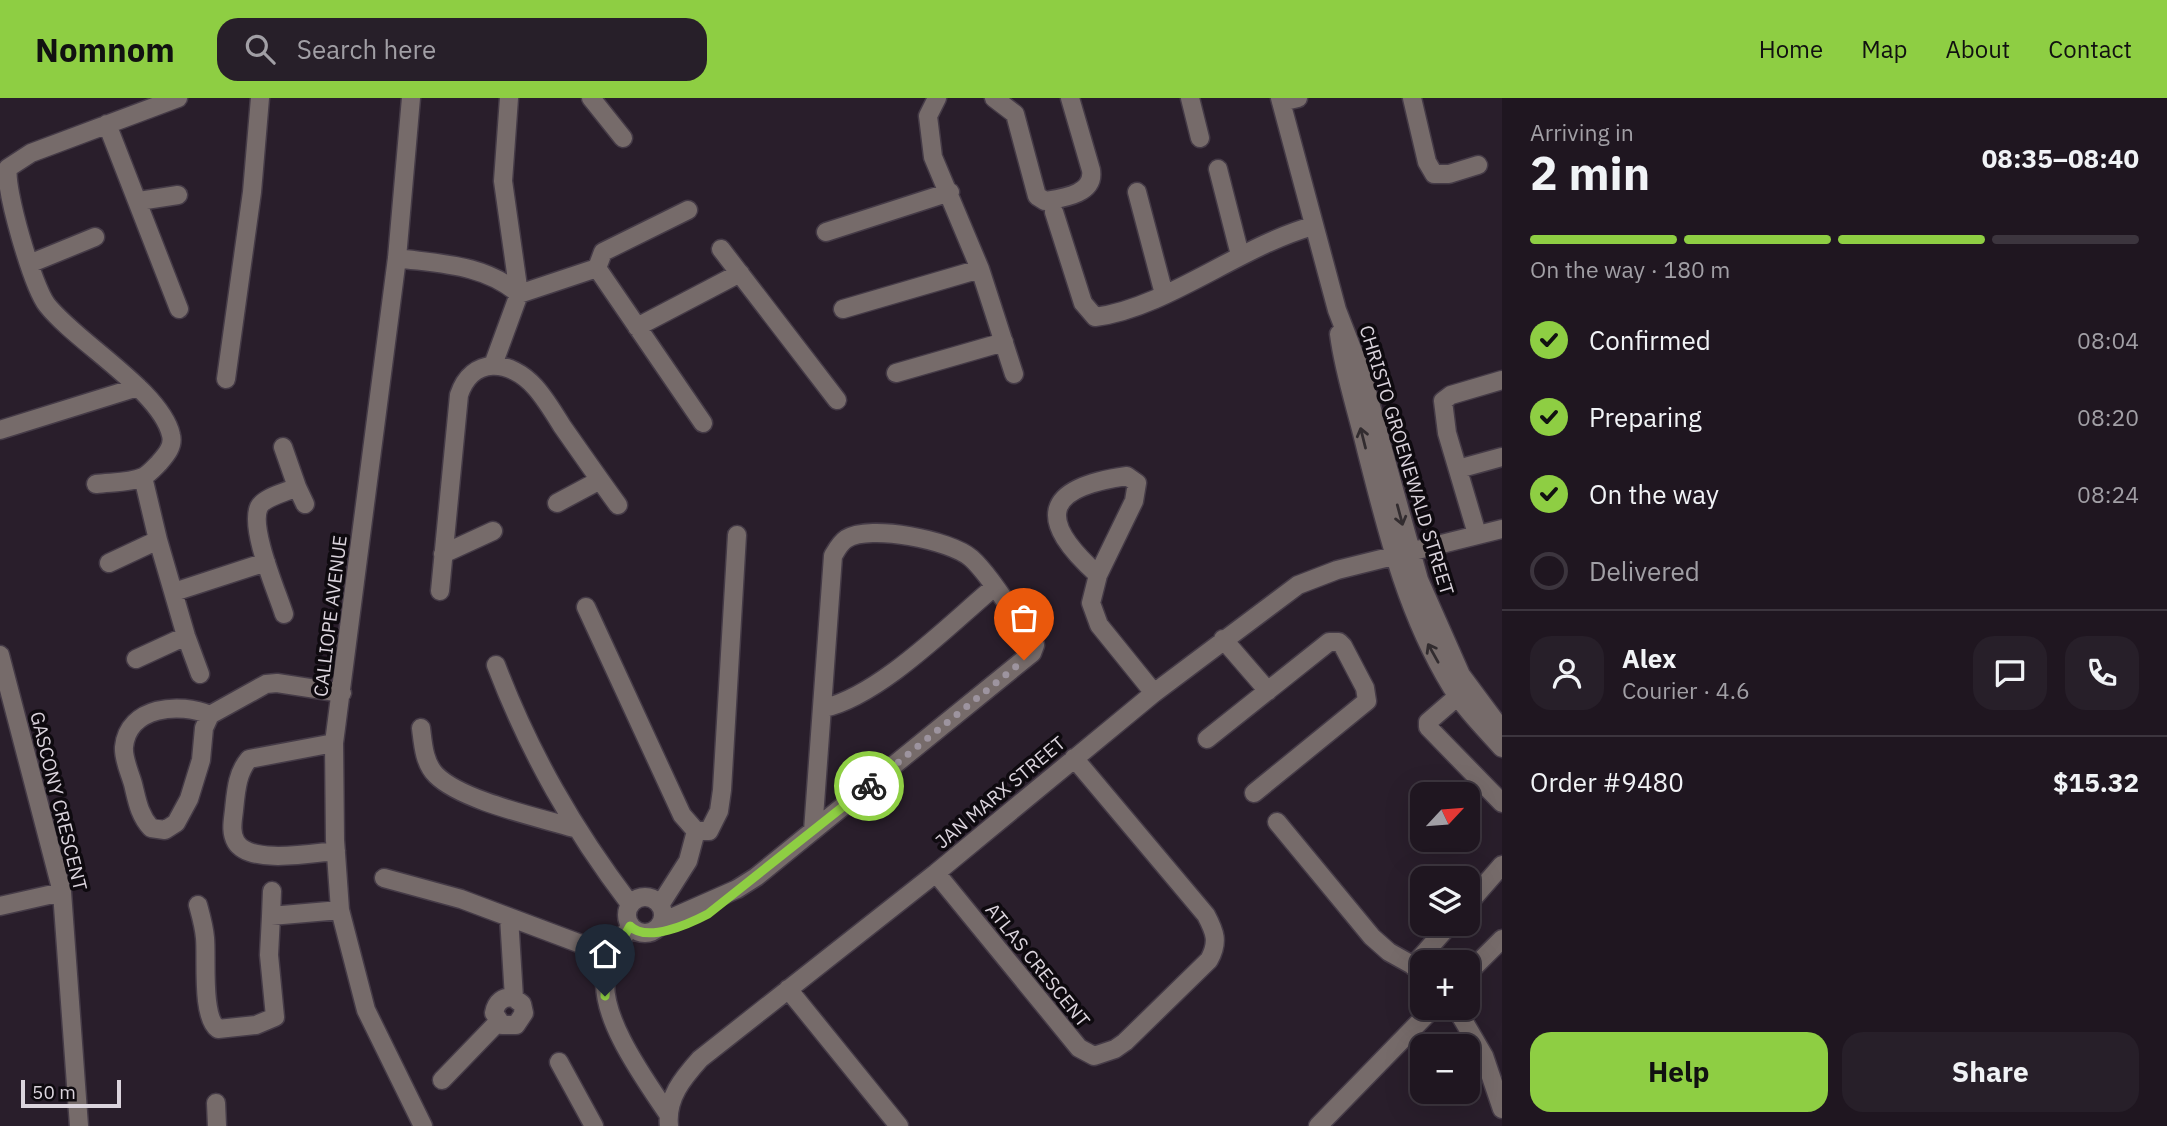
<!DOCTYPE html>
<meta charset="utf-8">
<style>
:root{--surface:#1f1620;--page:#271f29;--text:#f1f3f6;--muted:#a19fa5;--line:#3c353e;--accent:#8ece43}
body{margin:0;font-family:"IBM Plex Sans",sans-serif;background:var(--page);color:var(--text);height:100vh;display:flex;flex-direction:column;font-size:26px;white-space:nowrap}
*{box-sizing:border-box;margin:0}
p{font-size:23px;color:var(--muted)}
.icon{flex:none;width:38px;height:38px;fill:none;stroke:currentColor;stroke-width:2;stroke-linecap:round;stroke-linejoin:round}
.map{position:relative;flex:1;overflow:hidden}
.panel{display:flex;flex-direction:column;background:var(--surface);width:665px}
.panel>*{flex:none}
.needle{width:46px;rotate:64deg}
.tools{position:absolute;left:1410px;top:684px;display:grid;gap:14px}
.tools a{display:grid;place-items:center;width:70px;height:70px;border-radius:14px;background:var(--surface);box-shadow:0 7px 28px #0002,0 0 0 2px var(--line);font-size:35px}
.scale{position:absolute;left:21px;bottom:18px;width:100px;box-sizing:border-box;padding-left:7px;border:4px solid #dbd4dd;border-top:0;font-size:19px;line-height:24px;white-space:nowrap;color:#dbd4dd;-webkit-text-stroke:5px #0e0a0f;paint-order:stroke}
.pin{position:absolute;display:grid;place-items:center;width:60px;height:60px;color:#fff;margin:-72px -30px;border-radius:50% 50% 50% 0;rotate:-45deg;box-shadow:0 0 7px #0007}
.pin .icon{rotate:45deg}
.courier{position:absolute;display:grid;place-items:center;width:70px;height:70px;margin:-35px;border:5px solid #8ece43;border-radius:50%;background:#fff;color:#222;box-shadow:0 2px 9px #0007}
.overview em{font-style:normal;font-weight:700}
.overview div{display:flex;flex-direction:column-reverse}
.overview{display:flex;align-items:center;justify-content:space-between;height:119px;padding:0 28px}
h1{font-size:46px;font-weight:700;line-height:52px}
.bar{display:grid;grid-template-columns:repeat(4,1fr);gap:10px 7px;align-content:center;height:84px;padding:0 28px}
.bar i{height:9px;border-radius:5px;background:var(--line)}
.bar .active{background:var(--accent)}
.bar p{grid-column:span 4}
.line{display:flex;align-items:center;gap:18px;padding:0 28px;border-top:2px solid var(--line)}
.line div{flex:1}
.round{display:grid;place-items:center;flex:none;width:74px;height:74px;border-radius:21px;background:var(--page)}
ol{padding:0 28px;list-style:none}
li{display:flex;align-items:center;gap:21px;height:77px}
li p{margin-inline-start:auto}
li .icon{padding:7px;border-radius:50%;background:var(--accent);color:#111;stroke-width:4}
li:last-child{color:var(--muted)}
li i{width:38px;height:38px;border:4px solid var(--line);border-radius:50%}
.cta{display:flex;gap:14px;margin-top:auto;padding:14px 28px}
.cta a{flex:1;height:80px;border-radius:21px;background:var(--accent);color:#111;font-size:28px;font-weight:700;line-height:80px;text-align:center}
.cta a+a{background:var(--page);color:var(--text)}
header{display:flex;align-items:center;gap:42px;box-sizing:border-box;height:98px;padding:0 35px;background:var(--accent);color:#111}
header strong{font-size:33px}
nav{display:flex;gap:38px;margin-inline-start:auto;font-size:24px}
.search{width:490px;height:63px;background:var(--page);display:flex;align-items:center;gap:18px;box-sizing:border-box;padding:0 24px;border-radius:21px;color:var(--muted);font-size:26px}
main{display:flex;flex:1;min-height:0}
.map>svg:first-child{display:block}
.lines{fill:none;stroke-linecap:round;stroke-linejoin:round}
.minor-casing{stroke:#453b47;stroke-width:21}
.minor{stroke:#766b6a;stroke-width:18}
.oneway{stroke:#322c2f}
.done{stroke:#9d949f;stroke-width:7;stroke-dasharray:0 12.6}
.route{stroke:#8ece43;stroke-width:9}
.labels{text-anchor:middle;stroke-width:7;stroke-linejoin:round;paint-order:stroke}
.street-label{font-size:19px;fill:#dbd4dd;stroke:#0e0a0f}
</style>
<header>
<strong>Nomnom</strong>
<div class="search"><svg class="icon" aria-label="search" viewBox="0 0 24 24"><circle cx="10" cy="10" r="6"/><path d="M15 15l6 6"/></svg>Search here</div>
<nav><a>Home</a><a>Map</a><a>About</a><a>Contact</a></nav>
</header>
<main>
<div class="map">
<svg width="1502" height="1028" viewBox="0 0 1502 1028">
<rect width="100%" height="100%" fill="#291e2b"/>
<g class="lines">
<defs>
<path id="minor" d="M411,0L397,160L334,645L335,742L340,812L366,912L423,1028
M591,0L623,40
M937,0L928,18L933,59L980,171L1014,276
M994,0L1015,16L1037,98L1045,103C1063,100 1095,96 1091,72L1070,0
M1190,0L1200,40
M1280,0L1337,212L1363,279L1419,482L1461,577L1502,632
M1412,0L1427,64L1434,76H1449L1478,67
M1281,4L1298,0
M107,26L179,211
M1218,71L1240,157
M1137,94L1164,196
M139,103L178,97
M688,112L603,154L597,170L703,325
M1054,114L1083,205L1095,219C1166,210 1240,148 1313,128
M826,134L950,94
M721,151L837,302
M397,160C440,166 484,166 519,196
M29,166L95,139
M519,196L597,170
M843,211L980,171
M637,229L740,175
M1339,236C1344,276 1357,312 1366,351C1387,433 1406,514 1451,588C1464,610 1484,630 1502,650
M493,267L519,196L503,83L509,0
M896,275L1004,244
M226,281L252,94L260,0
M0,332L138,289
M283,349L297,389C287,394 264,399 259,409C249,430 277,494 284,516
M1458,371L1502,359
M96,386C110,384 130,385 143,379C149,376 155,369 159,365C166,357 174,348 171,337C161,293 76,244 47,207C33,189 4,91 8,70L31,55L178,0
M297,389L305,406
M557,405L600,382
M1477,436L1447,335L1443,303L1451,297L1502,282
M158,442L186,538L200,576
M443,456L493,433
M109,465L158,442L143,379
M1098,477C1037,422 1042,390 1127,378L1137,385L1134,403L1098,477L1091,505L1099,527L1154,595
M440,493L459,297C472,258 510,261 535,289C545,300 554,315 562,328C581,355 599,381 618,407
M174,494L266,464
M586,509L682,717L696,733H709L719,713L722,692L737,437
M1223,541L1268,593
M0,557L62,794L79,1028
M136,561L186,538
M496,567C530,656 573,731 630,806
M1458,598L1428,624V629L1502,705
M824,610C879,598 949,527 993,490
M210,617C180,604 128,608 124,649C123,661 130,675 133,686C137,702 139,717 151,730L165,732L176,725L189,701L201,662L204,630L210,617L266,586L277,585L342,595
M421,630C423,646 424,665 436,677C462,703 538,719 574,730
M1207,641L1329,544H1339L1343,548L1365,590L1367,603L1254,695
M334,645L249,661C237,675 236,693 234,712C233,722 230,734 236,744C250,767 313,755 336,753
M1277,724L1372,839L1389,854L1423,873
M936,775L1079,950L1094,958L1115,951L1125,944L1209,862C1219,844 1215,834 1206,817L1074,660
M384,780L461,801L613,858
M272,793L271,818L340,812
M627 817a18 18 0 1 1 36 0a18 18 0 1 1-36 0Z
M1468,806L1502,767
M198,807C201,818 204,828 205,840C207,860 201,919 218,931L256,927L275,919L269,857L271,818
M660,807L688,763L696,733
M0,808L62,794
M509,819L514,900L522,906L524,915L516,927H502L494,915C496,904 503,898 514,900
M662,824L737,791L756,779L1032,555L1035,547L1030,538C1013,516 990,477 971,460C950,442 870,426 846,441C840,445 837,451 833,458L813,733
M630,828C621,844 610,859 606,877C598,918 646,983 668,1016
M1413,868L1450,826
M1468,875L1502,841
M788,891L899,1028
M1456,910L1484,958L1502,1011
M559,964L594,1028
M442,982L498,924
M216,1005L217,1028
M669,1028C666,1000 683,980 700,961L936,775L1154,595L1298,487L1337,472L1502,431
M1318,1028L1433,910"/>
</defs>
<use href="#minor" class="minor-casing"/>
<use href="#minor" class="minor"/>
</g>
<defs><path id="oneway-shaft" d="M-6 0H5M1.5-3L5.5 0L1.5 3" fill="none" stroke-width="1.6" stroke-linecap="round" stroke-linejoin="round" transform="scale(1.75)"/></defs>
<g class="oneway">
<use href="#oneway-shaft" transform="translate(1363 340) rotate(-104)"/>
<use href="#oneway-shaft" transform="translate(1400 417) rotate(75)"/>
<use href="#oneway-shaft" transform="translate(1433 555) rotate(-119)"/>
</g>
<g class="lines">
<path class="done" d="M869,688L1024,562"/>
<path class="route" d="M605,898C606,870 616,852 630,828C647,845 689,826 708,816L869,688"/>
</g>
<g class="labels">
<g class="street-label">
<text transform="translate(1407 362) rotate(73)" y="7">CHRISTO GROENEWALD STREET</text>
<text transform="translate(330 518) rotate(-83)" y="7">CALLIOPE AVENUE</text>
<text transform="translate(1000 694) rotate(-40)" y="7">JAN MARX STREET</text>
<text transform="translate(59 703) rotate(76)" y="7">GASCONY CRESCENT</text>
<text transform="translate(1038 867) rotate(51)" y="7">ATLAS CRESCENT</text>
</g>
</g>
</svg>
<div class="tools">
<a><svg class="needle" viewBox="-14 -14 28 28"><path d="M0-13l5 13h-10z" fill="#e53935"/><path d="M0 13l5-13h-10z" fill="#a19fa5"/></svg></a>
<a><svg class="icon" aria-label="layers" viewBox="0 0 24 24"><path d="M12 4l9 5-9 5-9-5zM3 14l9 5 9-5"/></svg></a>
<a>+</a>
<a>−</a>
</div>
<div class="scale">50 m</div>
<div class="pin" style="left:1024px;top:562px;background:#ea580c"><svg class="icon" aria-label="bag" viewBox="0 0 24 24"><path d="M5 8h14l-1 12H6zM9 8a3 3 0 0 1 6 0"/></svg></div>
<div class="pin" style="left:605px;top:898px;background:#1f2937"><svg class="icon" aria-label="home" viewBox="0 0 24 24"><path d="M3 11l9-7 9 7M6 9v11h12V9"/></svg></div>
<div class="courier" style="left:869px;top:688px"><svg class="icon" aria-label="bike" viewBox="0 0 24 24"><circle cx="6" cy="16" r="4"/><circle cx="18" cy="16" r="4"/><path d="M6 16l4-8h5l3 8M10 8l3 8H6M13 5h3"/></svg></div>
</div>
<section class="panel">
<div class="overview"><div><h1>2 min</h1><p>Arriving in</p></div><em>08:35–08:40</em></div>
<div class="bar"><i class="active"></i><i class="active"></i><i class="active"></i><i></i><p>On the way · 180 m</p></div>
<ol>
<li><svg class="icon" aria-label="check" viewBox="0 0 24 24"><path d="M5 12l5 5 9-10"/></svg>Confirmed<p>08:04</p></li>
<li><svg class="icon" aria-label="check" viewBox="0 0 24 24"><path d="M5 12l5 5 9-10"/></svg>Preparing<p>08:20</p></li>
<li><svg class="icon" aria-label="check" viewBox="0 0 24 24"><path d="M5 12l5 5 9-10"/></svg>On the way<p>08:24</p></li>
<li><i></i>Delivered</li>
</ol>
<div class="line" style="height:126px"><a class="round"><svg class="icon" aria-label="person" viewBox="0 0 24 24"><circle cx="12" cy="8" r="4"/><path d="M4 21q1-7 8-7t8 7"/></svg></a><div><b>Alex</b><p>Courier · 4.6</p></div><a class="round"><svg class="icon" aria-label="chat" viewBox="0 0 24 24"><path d="M4 5h16v11H9l-5 4z"/></svg></a><a class="round"><svg class="icon" aria-label="phone" viewBox="0 0 24 24"><path d="M5 4h4l2 5-3 2q2 4 5 5l2-3 5 2v4C11 20 4 13 5 4z"/></svg></a></div>
<div class="line" style="height:91px"><div>Order #9480</div><b>$15.32</b></div>
<div class="cta"><a>Help</a><a>Share</a></div>
</section>
</main>
